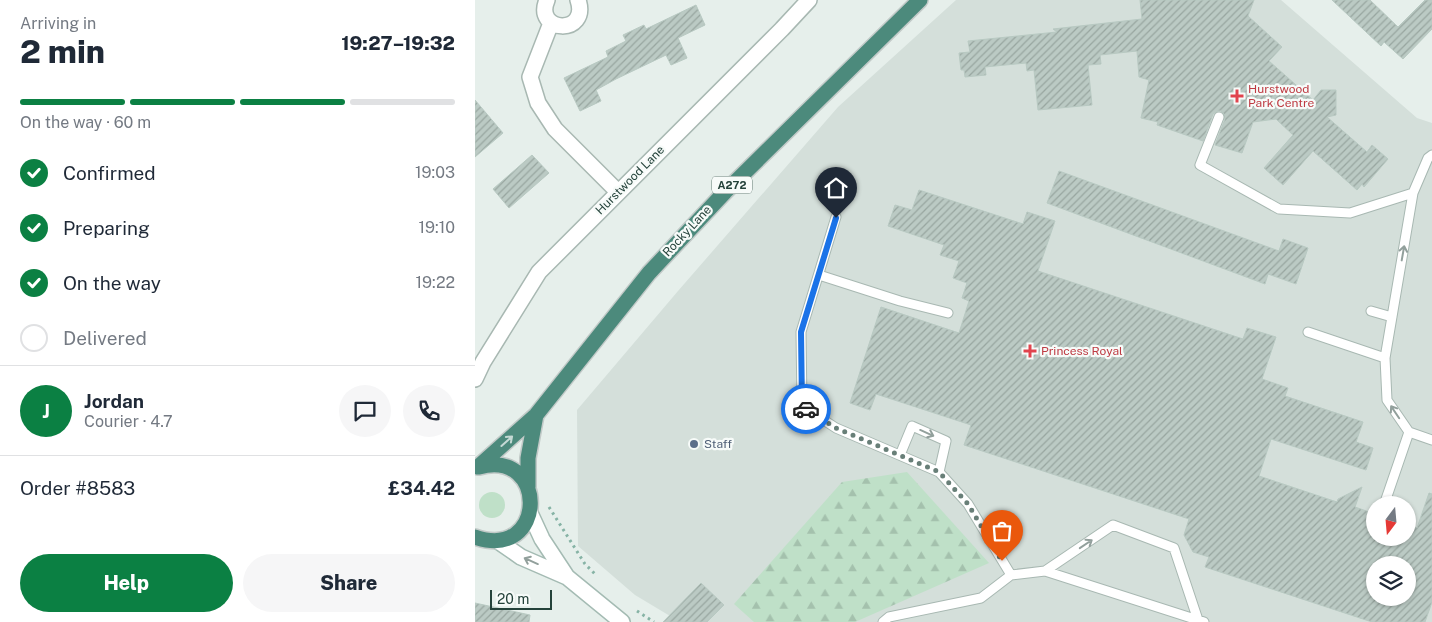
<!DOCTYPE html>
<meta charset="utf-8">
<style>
:root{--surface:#fff;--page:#f6f6f7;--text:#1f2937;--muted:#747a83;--line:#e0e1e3;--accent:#0b8043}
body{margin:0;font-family:"Public Sans",sans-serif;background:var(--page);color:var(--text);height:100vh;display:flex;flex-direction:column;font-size:19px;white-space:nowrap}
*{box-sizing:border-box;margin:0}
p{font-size:16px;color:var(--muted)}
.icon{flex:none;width:28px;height:28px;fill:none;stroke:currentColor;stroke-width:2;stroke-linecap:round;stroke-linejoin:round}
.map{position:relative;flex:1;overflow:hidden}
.panel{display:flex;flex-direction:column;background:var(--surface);width:475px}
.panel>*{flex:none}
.needle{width:32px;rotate:196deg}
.tools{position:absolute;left:891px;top:496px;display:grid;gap:10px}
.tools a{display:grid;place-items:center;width:50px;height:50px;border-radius:50%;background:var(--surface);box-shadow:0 1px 4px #0004;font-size:25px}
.scale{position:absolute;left:15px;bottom:12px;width:62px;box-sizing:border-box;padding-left:5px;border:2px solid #24423a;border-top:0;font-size:14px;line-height:18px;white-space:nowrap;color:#24423a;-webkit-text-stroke:4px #f7fbf9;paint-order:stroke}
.pin{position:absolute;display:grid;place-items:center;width:42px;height:42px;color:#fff;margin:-51px -21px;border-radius:50% 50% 50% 0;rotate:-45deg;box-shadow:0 0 5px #0007}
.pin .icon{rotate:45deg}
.courier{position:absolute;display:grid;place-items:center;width:50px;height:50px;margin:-25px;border:4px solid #1a73e8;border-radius:50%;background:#fff;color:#222;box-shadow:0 1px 6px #0007}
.head em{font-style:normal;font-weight:800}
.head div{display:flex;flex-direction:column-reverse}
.head{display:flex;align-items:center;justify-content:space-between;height:85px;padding:0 20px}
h1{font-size:32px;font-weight:800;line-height:38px}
.bar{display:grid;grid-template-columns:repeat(4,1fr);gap:8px 5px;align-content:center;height:60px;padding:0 20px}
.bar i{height:6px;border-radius:4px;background:var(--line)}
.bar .current{background:var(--accent)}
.bar p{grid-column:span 4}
.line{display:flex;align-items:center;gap:12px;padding:0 20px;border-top:1px solid var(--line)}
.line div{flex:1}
.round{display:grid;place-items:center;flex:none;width:52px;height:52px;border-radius:26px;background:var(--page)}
ol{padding:0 20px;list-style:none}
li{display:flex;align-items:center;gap:15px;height:55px}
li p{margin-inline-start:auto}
li .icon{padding:5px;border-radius:50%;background:var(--accent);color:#fff;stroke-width:4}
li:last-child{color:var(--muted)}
li i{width:28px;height:28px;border:2px solid var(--line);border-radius:50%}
.button{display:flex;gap:10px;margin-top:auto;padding:10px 20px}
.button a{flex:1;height:58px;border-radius:30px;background:var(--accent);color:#fff;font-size:20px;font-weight:800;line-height:58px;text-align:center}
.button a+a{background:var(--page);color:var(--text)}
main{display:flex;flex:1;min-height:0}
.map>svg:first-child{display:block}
.built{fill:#d4dfda;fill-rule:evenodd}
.grass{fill:#bfe0c8}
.forest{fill:url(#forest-firs)}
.building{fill:url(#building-hatch);stroke:#b8c9c2;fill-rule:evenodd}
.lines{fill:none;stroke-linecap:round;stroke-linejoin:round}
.service-casing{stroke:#a8b8b2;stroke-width:11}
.minor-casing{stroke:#a8b8b2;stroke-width:18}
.secondary-casing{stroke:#a4bbb3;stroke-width:18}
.trunk-casing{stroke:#c2cac8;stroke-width:18}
.path{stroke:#86b3a5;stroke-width:3;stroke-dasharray:2.5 4;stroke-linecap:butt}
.service{stroke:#fff;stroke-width:9}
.minor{stroke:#fff;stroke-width:15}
.secondary{stroke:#fff;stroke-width:15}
.trunk{stroke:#4c8a7c;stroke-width:15}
.oneway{stroke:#92a09c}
.oneway2{stroke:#c4d9d4}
.done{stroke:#687f78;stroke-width:5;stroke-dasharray:0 9}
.route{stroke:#1a73e8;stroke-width:6}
.health-dot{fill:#e0444e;stroke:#f7fbf9;stroke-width:2}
.service-dot{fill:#5c6f8a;stroke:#f7fbf9;stroke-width:2}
.labels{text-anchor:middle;stroke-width:4.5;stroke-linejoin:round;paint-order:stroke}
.shield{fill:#f7fbf9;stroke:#637a73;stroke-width:1}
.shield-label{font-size:11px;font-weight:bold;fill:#24423a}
.health-label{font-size:12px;fill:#be3a42;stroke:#f7fbf9;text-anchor:start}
.street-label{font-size:12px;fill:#24423a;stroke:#f7fbf9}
.service-label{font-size:12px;fill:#4e5e75;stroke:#f7fbf9;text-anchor:start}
</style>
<main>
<section class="panel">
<div class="head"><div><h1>2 min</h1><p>Arriving in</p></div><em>19:27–19:32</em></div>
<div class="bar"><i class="current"></i><i class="current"></i><i class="current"></i><i></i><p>On the way · 60 m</p></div>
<ol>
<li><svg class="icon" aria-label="check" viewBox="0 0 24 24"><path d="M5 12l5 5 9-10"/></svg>Confirmed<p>19:03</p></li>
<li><svg class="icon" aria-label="check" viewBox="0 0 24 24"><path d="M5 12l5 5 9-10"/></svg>Preparing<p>19:10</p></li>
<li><svg class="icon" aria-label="check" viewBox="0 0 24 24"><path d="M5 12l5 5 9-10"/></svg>On the way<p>19:22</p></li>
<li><i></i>Delivered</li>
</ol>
<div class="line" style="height:90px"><b class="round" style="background:var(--accent);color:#fff">J</b><div><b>Jordan</b><p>Courier · 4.7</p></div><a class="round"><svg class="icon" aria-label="chat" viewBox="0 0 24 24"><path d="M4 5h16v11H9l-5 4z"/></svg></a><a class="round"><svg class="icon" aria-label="phone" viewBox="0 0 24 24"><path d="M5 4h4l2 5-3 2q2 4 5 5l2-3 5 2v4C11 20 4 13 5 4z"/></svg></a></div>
<div class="line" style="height:65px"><div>Order #8583</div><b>£34.42</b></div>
<div class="button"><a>Help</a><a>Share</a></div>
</section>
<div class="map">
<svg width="957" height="622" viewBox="0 0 957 622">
<defs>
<pattern id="forest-firs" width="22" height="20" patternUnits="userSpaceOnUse" patternTransform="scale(1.25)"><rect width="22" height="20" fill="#bfe0c8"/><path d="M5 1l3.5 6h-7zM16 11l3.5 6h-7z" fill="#a4c1ad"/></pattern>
<pattern id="building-hatch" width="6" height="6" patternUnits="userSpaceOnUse" patternTransform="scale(1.25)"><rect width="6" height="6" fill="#bbcac4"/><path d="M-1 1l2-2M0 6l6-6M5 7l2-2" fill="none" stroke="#98a6a0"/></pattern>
</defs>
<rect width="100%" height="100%" fill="#e6efeb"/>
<path class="built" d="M481,0H806L942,118L957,123V622H205L160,595L103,546L102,410L203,291L363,107ZM900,505H932V538H900ZM900,565H932V598H900Z"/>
<path class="grass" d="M4 505a13 13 0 1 1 26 0a13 13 0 1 1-26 0Z"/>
<path class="forest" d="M432,472L514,563L380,622H279L259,604L367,482Z"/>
<path class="building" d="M665,0H779L773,16L807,47L794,61L838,100L846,90H861V115L852,117L892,152L897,145L913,159L889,187L887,184L882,190L838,151L808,185L789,168L818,135L801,119L778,122L767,153L740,145L750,119L749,114L746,111H743L738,114L728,141L682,125L683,122L666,118L674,80L664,77L662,51L625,55L626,64L613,65L617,105L563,110L559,70L552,71L551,63L510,67L511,75L490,77L489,70H486L484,53L495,52L493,41L582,32L578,29L667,19Z
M857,0H895L923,27L950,0H957V29L928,59L909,42L906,46Z
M221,5L230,25L203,38L212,58L196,65L191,55L141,79L121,90L126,101L105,111L89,78L133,57L131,51L151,41L148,35L169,25L171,29Z
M0,100L28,133L0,157Z
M57,155L74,173L34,208L18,189Z
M584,171L804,251L808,239L833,248L821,284L793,274L790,284L572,203Z
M444,190L548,224L552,212L580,221L563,271L768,339L772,328L801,337L787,379L813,388L810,396L888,422L881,442L898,448L891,470L796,439L784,476L862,502L863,499L887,487L880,507L900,514V538H932V524L942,528L954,493L957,494V602L950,622H897L730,567L734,557L718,552L709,535L714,519L489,445L496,425L401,394L395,410L375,403L406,307L484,333L494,301L487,298L492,283L478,278L484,261L465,255L469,245L413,226L420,205L437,210ZM900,565H932V598H900Z
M226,583L249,605L232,622H188Z
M0,603L55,615L54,622H0Z"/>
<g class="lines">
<defs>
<path id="service" d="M744,117L725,165L804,209L875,213L938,193
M957,155L953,158L938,193L910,358L912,400L934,432L957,440
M361,217L326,332L327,406L361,428L464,472L493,504L536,575
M344,275L425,301L473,313
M896,311L917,317
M833,332L910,358
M425,455L437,426L471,441L464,472
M909,505L934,432
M570,571L638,525L699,548L723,620
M408,622L414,617L506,598L536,575L570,571L729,622"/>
<path id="minor" d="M72,0C58,33 115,36 103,0
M76,23L55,77L63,103L80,129L143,192
M0,379L8,362L64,272L307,29L334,0"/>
<path id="secondary" d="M55,513L67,539L92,577
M23,541L46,557L92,577L147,622"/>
<path id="trunk" d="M3,467L61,415L174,273L250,192L445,0
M53,487V458L61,415
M0,537C72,562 74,448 4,467"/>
</defs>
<use href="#service" class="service-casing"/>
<use href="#minor" class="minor-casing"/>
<use href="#secondary" class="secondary-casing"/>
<use href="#trunk" class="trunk-casing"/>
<path class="path" d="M74,507L110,564L121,575
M162,611L179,622"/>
<use href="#service" class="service"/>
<use href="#minor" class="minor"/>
<use href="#secondary" class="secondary"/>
<use href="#trunk" class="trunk"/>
</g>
<defs><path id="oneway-shaft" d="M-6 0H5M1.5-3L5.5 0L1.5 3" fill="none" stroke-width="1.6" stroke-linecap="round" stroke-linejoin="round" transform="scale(1.25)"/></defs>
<g class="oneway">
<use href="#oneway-shaft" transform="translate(928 253) rotate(-80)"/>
<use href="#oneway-shaft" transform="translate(920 412) rotate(-124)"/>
<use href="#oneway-shaft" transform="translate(452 433) rotate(24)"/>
<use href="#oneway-shaft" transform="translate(611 544) rotate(-34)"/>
<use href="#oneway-shaft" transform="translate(56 561) rotate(-156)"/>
</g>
<use class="oneway2" href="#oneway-shaft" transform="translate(32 441) rotate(-42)"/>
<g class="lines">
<path class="done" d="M331,409L361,428L464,472L493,504L527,561"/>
<path class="route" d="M331,409L327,406L326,332L361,218"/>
</g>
<g class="health-dot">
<path d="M759.5 88.5h5v5h5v5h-5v5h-5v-5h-5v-5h5z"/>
<path d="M552.5 343.5h5v5h5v5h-5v5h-5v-5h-5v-5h5z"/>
</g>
<circle class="service-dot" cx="219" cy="444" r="5"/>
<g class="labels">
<rect class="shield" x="237" y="176.5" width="40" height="17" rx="4"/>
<g class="shield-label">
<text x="257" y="189">A272</text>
</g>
<g class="health-label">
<text x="773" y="93">Hurstwood<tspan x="773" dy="14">Park Centre</tspan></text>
<text x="566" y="355">Princess Royal</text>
</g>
<g class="street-label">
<text transform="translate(155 180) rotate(-45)" y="4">Hurstwood Lane</text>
<text transform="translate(212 231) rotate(-47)" y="4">Rocky Lane</text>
</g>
<g class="service-label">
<text x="229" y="448">Staff</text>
</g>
</g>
</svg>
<div class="tools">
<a><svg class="needle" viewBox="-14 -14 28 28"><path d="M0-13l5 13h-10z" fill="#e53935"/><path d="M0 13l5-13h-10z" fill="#747a83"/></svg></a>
<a><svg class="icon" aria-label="layers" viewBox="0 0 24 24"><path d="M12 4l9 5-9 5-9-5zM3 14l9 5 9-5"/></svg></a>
</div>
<div class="scale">20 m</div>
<div class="pin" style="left:527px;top:561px;background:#ea580c"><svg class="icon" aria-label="bag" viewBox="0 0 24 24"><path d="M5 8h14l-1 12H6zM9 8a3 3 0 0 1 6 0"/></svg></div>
<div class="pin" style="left:361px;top:218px;background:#1f2937"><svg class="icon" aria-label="home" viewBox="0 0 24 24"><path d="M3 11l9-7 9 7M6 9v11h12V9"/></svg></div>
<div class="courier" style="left:331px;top:409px"><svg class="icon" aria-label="car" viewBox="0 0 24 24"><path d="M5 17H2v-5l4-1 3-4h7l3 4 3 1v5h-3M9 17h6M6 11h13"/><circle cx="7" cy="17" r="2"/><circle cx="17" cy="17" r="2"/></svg></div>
</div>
</main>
